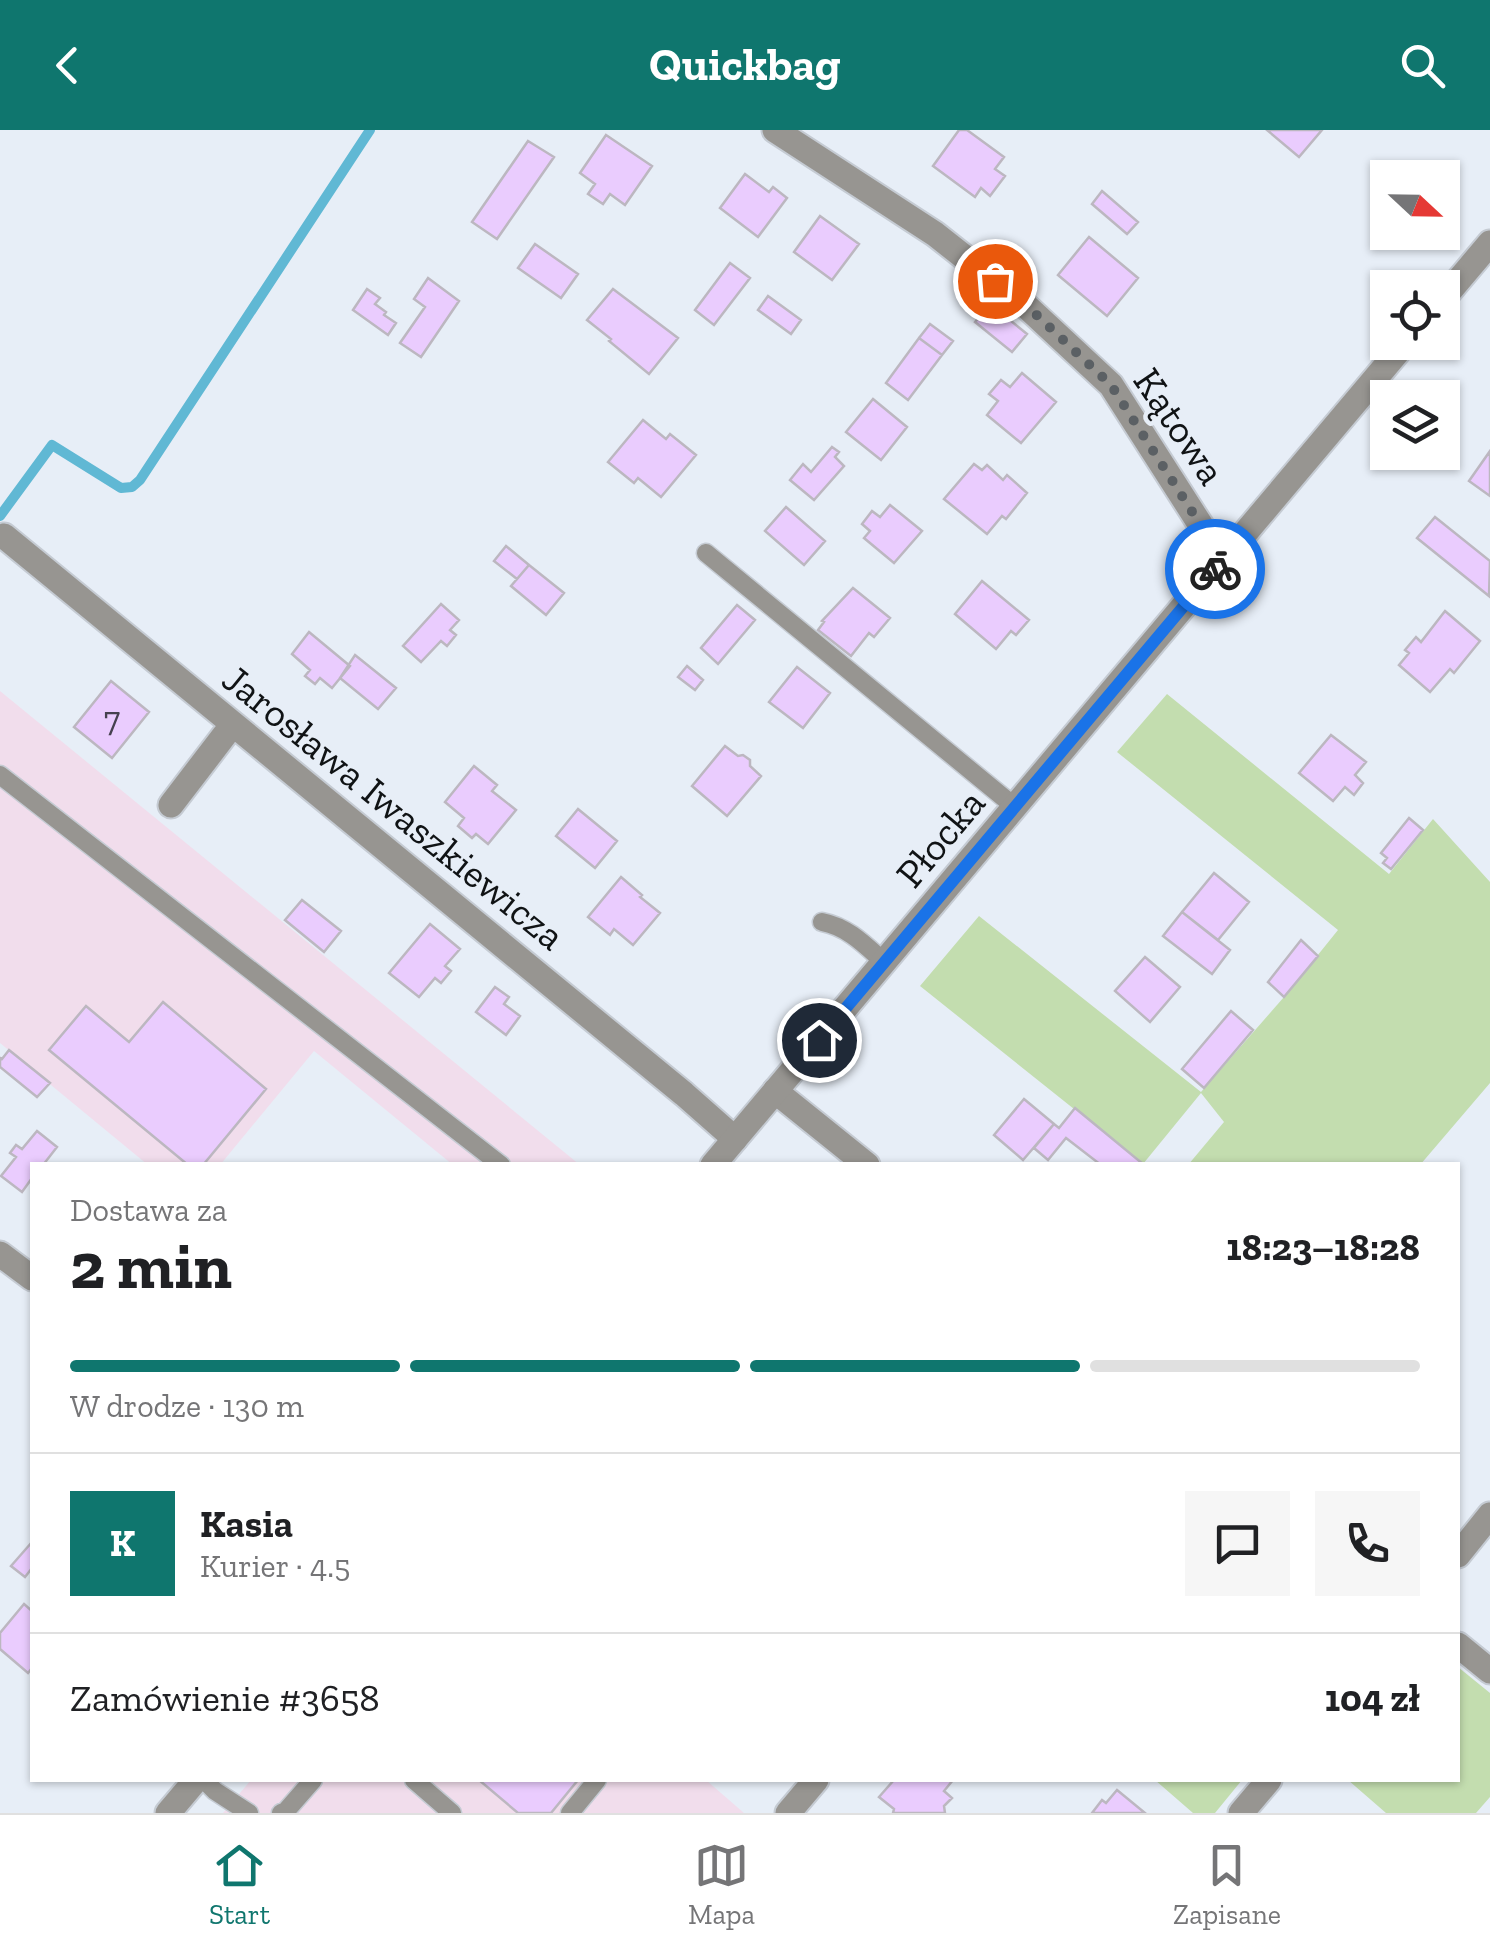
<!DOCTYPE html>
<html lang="pl">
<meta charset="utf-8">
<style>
:root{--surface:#fff;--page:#f6f6f6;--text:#202124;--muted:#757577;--line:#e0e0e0;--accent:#0f766e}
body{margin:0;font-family:"Zilla Slab",serif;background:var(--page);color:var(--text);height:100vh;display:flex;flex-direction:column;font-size:38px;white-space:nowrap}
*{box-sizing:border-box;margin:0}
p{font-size:32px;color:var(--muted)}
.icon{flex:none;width:55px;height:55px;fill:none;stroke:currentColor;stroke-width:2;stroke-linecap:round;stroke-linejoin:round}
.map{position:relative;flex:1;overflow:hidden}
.side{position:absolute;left:30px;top:1032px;width:1430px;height:620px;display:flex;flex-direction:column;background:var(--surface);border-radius:0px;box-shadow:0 2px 8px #0004}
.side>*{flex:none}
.needle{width:65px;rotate:112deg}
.controls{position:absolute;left:1370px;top:30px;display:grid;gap:20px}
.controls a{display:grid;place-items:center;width:90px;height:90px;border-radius:0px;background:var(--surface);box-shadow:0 2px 8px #0004;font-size:50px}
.pin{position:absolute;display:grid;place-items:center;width:85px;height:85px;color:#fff;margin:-42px;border:5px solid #fff;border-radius:50%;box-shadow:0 2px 10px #0007}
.courier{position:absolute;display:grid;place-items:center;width:100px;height:100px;margin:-50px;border:8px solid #1a73e8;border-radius:50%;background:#fff;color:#222;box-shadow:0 2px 12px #0007}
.overview em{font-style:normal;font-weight:700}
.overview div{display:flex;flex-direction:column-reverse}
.overview{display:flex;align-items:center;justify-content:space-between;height:170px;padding:0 40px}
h1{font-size:65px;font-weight:700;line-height:75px}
.bar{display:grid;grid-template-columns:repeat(4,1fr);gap:15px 10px;align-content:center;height:120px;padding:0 40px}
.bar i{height:12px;border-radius:8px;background:var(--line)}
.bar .active{background:var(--accent)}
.bar p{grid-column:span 4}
.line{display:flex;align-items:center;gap:25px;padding:0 40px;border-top:2px solid var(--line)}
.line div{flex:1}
.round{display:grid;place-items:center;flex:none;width:105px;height:105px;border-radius:0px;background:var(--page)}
header{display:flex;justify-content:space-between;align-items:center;height:130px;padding:0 40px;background:var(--accent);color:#fff;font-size:45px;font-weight:700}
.dock{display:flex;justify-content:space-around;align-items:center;height:140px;border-top:2px solid var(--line);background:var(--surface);font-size:28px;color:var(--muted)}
.dock a{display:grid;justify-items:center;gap:5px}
.dock .active{color:var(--accent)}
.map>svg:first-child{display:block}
.commercial{fill:#f1ddec}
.green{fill:#c3ddaf}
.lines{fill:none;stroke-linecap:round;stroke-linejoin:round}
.stream{stroke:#60b8d4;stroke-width:10}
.building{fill:#eaccfe;stroke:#bcb7c0;stroke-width:2.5}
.service-casing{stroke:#c5cbd3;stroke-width:21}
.minor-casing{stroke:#c5cbd3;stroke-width:29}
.tertiary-casing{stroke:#c5cbd3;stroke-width:29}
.service{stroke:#979591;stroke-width:18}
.minor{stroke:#979591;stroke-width:25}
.tertiary{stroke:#979591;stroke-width:25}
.done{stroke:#5b6064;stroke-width:10;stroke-dasharray:0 18}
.route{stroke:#1a73e8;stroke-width:12}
.labels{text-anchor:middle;stroke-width:9;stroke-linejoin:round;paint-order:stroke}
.number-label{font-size:35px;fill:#46414f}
.street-label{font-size:40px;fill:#101315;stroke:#e7eef7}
</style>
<header><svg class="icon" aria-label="back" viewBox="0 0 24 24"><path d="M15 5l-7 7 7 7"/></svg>Quickbag<svg class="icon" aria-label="search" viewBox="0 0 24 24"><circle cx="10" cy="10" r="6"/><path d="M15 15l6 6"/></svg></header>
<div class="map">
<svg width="1490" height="1683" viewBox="0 0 1490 1683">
<rect width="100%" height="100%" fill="#e7eef7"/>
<path class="commercial" d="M0,561L580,1035H453L314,921L220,1035H148L0,913Z
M251,1650H706L744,1683H223Z"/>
<path class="green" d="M1167,564L1389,744L1433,689L1490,752V953L1420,1035H1188L1224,992L1201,963L1143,1034L920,856L979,786L1201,962L1284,867L1338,800L1117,622Z
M1458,1537L1490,1563V1667L1476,1683H1386L1348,1650H1458Z
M1155,1650H1242L1215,1683H1193Z"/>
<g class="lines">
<path class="stream" d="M0,386L52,315L121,358L132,357L140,350L370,0"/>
</g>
<path class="building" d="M959,0H967L1004,27L995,39L1005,46L990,66L981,58L975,67L933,36Z
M1267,0H1322L1299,27Z
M606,5L652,36L625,75L610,64L603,74L588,64L595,54L580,43Z
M528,11L554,27L497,109L472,92Z
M745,44L769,62L773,57L787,68L758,107L720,78Z
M1102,61L1138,92L1127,104L1092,74Z
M820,86L859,114L832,150L794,122Z
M1089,107L1138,148L1107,186L1058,145Z
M535,114L578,144L561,168L518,138Z
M730,133L750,148L714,195L695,180Z
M428,148L459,171L421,227L400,213L425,177L414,169Z
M367,159L380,168L375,174L386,182L384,185L396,193L388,205L353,180Z
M613,159L678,208L649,244L609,211L611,209L587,190Z
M768,166L801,190L791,204L758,180Z
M990,174L1027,204L1012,222L975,192Z
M930,194L953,211L942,225L919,208Z
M919,208L942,225L908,270L886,253Z
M1022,243L1056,272L1021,313L987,285L998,271L989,264L1001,250L1010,257Z
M873,269L907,297L881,330L846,302Z
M643,290L666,309L670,304L696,325L661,367L638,348L634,353L608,332Z
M832,317L839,322L835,327L844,336L814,370L790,350L803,334L811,342Z
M1490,321V366L1469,351Z
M974,334L982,340L987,335L1003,350L1007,345L1027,363L1006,389L1002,386L987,404L944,369Z
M890,375L922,401L894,433L864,408L870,401L862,394L872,381L880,387Z
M786,377L825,411L804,435L765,401Z
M1435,387L1490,431L1489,466L1417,408Z
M506,416L529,435L517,449L494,431Z
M529,435L564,463L546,485L511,456Z
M982,451L1029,490L1016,505L1011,501L996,519L955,484Z
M853,458L890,488L874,507L869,503L851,526L818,500L824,492L822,491Z
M441,474L459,490L450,500L456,505L447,516L441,511L421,532L403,516Z
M737,475L755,490L718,534L701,518Z
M1445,481L1480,511L1454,543L1450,539L1430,562L1399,535L1409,523L1405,520L1416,507L1421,512Z
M309,502L350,536L332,558L320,548L315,554L305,546L310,540L292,524Z
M355,525L396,558L378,579L340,548Z
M687,536L703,550L695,560L678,547Z
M797,537L830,563L803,598L769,572Z
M111,551L149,582L112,628L74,597Z
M1331,605L1366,632L1355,645L1363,653L1354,665L1345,657L1333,671L1299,643Z
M725,616L738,626L743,625L750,630V636L761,646L727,686L692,656Z
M474,636L497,655L492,661L516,680L488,714L476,704L472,708L458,696L464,688L445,672Z
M578,679L617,711L595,738L556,706Z
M1409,688L1423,700L1391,739L1383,733L1387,728L1381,723Z
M1214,743L1249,772L1218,810L1182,782Z
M621,747L642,765L640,767L660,783L633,815L614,799L610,805L588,787Z
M302,770L341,801L324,822L285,790Z
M1182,782L1230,820L1212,844L1163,806Z
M430,794L460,819L445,836L451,841L441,853L435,848L419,867L389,843Z
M1301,810L1318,826L1284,867L1268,852Z
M1145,827L1180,857L1150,892L1115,861Z
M495,857L509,867L504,874L520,886L506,905L476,882Z
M163,872L266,959L203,1035H188L49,920L86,876L129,912Z
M1231,881L1253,900L1204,958L1182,939Z
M9,920L50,953L37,967L0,937V928L2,929Z
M1024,969L1054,994L1023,1030L994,1005Z
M1075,978L1143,1034L1101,1035L1066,1008L1048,1030L1034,1018L1054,994L1059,998Z
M37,1001L57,1017L43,1035H32V1048L22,1062L1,1046L16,1027L10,1023L16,1015L22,1019Z
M32,1412V1438L25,1447L11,1436Z
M24,1474L32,1481V1538L28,1543L0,1519V1503Z
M479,1650H578L551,1683H518Z
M894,1650H953L944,1661L952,1668L944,1676L945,1683H893L894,1679L879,1667Z
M1117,1660L1145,1683H1092L1102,1670L1106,1673Z"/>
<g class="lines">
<defs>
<path id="service" d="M706,423L1015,677
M0,645L501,1035
M822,792C848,797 865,815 884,832
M204,1650L215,1661L249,1683
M414,1650L452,1683
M281,1683L286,1681L313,1650
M570,1683L597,1650"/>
<path id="minor" d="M775,0L935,104L1025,175L1111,255L1223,430
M4,406L684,964L735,1009
M171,675L233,594
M775,961L867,1035
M0,1124L32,1148
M1458,1425L1490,1385
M1458,1515L1490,1541
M788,1683L816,1650
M1241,1683L1269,1650"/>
<path id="tertiary" d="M1442,170L1490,113
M713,1035L1406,212
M168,1683L196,1650"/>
</defs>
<use href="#service" class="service-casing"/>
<use href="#minor" class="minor-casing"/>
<use href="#tertiary" class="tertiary-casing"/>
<use href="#service" class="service"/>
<use href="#minor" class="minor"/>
<use href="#tertiary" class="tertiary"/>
</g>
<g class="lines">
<path class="done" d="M995,151L1026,175L1111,255L1223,430L1215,439"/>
<path class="route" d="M819,910L1215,439"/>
</g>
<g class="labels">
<g class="number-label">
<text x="112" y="601">7</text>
</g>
<g class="street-label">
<text transform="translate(1180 296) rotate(56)" y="14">Kątowa</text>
<text transform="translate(394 677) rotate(39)" y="14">Jarosława Iwaszkiewicza</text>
<text transform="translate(940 708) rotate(-50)" y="14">Płocka</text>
</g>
</g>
</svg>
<div class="controls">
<a><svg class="needle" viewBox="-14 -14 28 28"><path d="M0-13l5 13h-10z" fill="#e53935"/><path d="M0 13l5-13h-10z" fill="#757577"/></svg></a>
<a><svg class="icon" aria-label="locate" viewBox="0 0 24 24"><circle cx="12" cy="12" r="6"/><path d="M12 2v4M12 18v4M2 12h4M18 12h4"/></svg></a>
<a><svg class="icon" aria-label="layers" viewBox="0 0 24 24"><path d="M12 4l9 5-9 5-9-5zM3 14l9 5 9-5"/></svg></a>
</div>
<div class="pin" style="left:995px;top:151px;background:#ea580c"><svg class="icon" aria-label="bag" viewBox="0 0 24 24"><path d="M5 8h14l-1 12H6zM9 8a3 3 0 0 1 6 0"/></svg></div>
<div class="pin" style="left:819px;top:910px;background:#1f2937"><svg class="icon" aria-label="home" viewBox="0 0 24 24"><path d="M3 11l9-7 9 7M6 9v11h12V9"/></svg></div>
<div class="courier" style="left:1215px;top:439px"><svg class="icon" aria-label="bike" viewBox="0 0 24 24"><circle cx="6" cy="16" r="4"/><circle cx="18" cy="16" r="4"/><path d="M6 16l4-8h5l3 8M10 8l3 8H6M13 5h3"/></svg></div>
<section class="side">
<div class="overview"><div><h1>2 min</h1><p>Dostawa za</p></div><em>18:23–18:28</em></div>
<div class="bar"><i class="active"></i><i class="active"></i><i class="active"></i><i></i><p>W drodze · 130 m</p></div>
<div class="line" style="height:180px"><b class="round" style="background:var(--accent);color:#fff">K</b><div><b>Kasia</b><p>Kurier · 4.5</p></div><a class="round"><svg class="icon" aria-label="chat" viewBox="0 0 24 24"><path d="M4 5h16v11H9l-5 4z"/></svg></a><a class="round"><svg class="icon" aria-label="phone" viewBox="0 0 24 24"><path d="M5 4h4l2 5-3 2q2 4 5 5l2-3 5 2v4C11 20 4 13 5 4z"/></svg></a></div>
<div class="line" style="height:130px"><div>Zamówienie #3658</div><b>104 zł</b></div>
</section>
</div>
<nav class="dock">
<a class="active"><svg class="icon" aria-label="home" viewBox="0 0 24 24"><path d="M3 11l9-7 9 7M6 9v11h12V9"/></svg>Start</a>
<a><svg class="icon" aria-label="map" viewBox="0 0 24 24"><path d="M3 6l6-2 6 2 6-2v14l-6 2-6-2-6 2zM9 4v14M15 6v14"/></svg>Mapa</a>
<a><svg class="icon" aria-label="saved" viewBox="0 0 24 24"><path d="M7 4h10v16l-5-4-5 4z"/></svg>Zapisane</a>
</nav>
